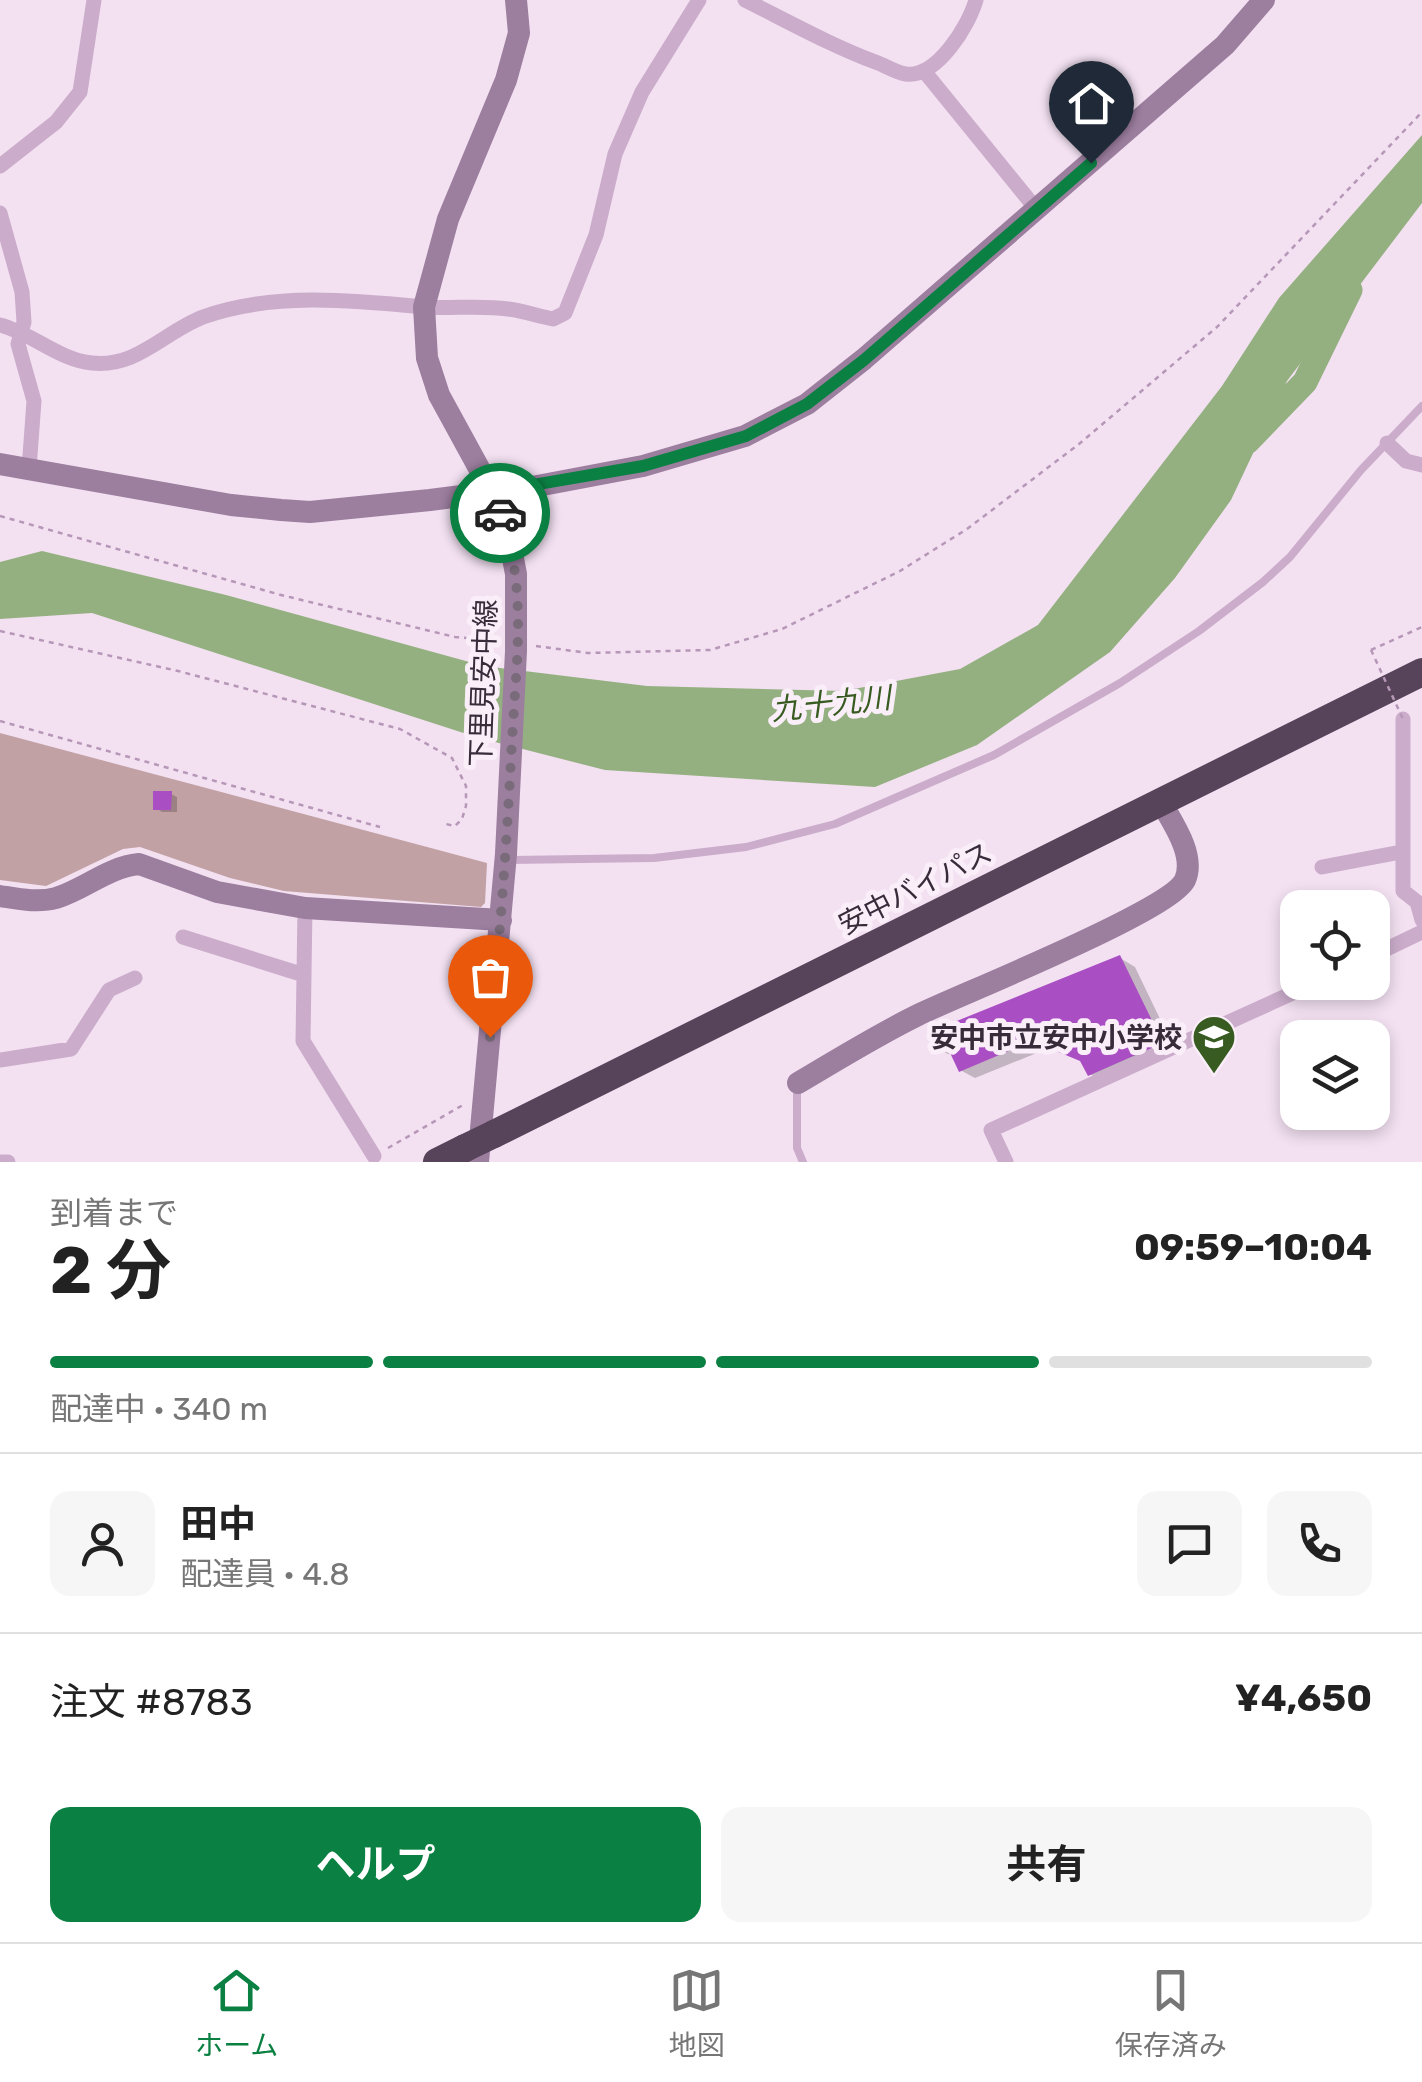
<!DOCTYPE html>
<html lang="ja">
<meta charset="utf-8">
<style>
:root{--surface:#fff;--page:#f6f6f6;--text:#222;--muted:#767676;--line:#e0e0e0;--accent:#0b8043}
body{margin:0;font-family:Rubik,"Noto Sans JP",sans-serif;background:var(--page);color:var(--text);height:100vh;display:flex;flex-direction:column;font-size:38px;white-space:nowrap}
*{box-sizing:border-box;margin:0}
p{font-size:32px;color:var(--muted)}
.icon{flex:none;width:55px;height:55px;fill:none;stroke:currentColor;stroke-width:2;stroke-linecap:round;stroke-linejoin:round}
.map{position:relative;height:1162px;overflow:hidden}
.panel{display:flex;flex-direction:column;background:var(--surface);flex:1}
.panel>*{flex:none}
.tools{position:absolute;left:1280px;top:890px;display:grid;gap:20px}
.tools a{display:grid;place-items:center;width:110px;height:110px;border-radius:20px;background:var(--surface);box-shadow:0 5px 15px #0003;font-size:50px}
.pin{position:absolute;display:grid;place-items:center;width:85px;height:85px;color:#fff;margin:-102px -42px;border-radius:50% 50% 50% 0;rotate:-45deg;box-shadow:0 0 10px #0007}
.pin .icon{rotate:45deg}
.courier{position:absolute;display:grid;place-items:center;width:100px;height:100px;margin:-50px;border:8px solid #0b8043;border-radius:50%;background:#fff;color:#222;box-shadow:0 2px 12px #0007}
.head em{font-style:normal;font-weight:700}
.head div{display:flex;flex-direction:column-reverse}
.head{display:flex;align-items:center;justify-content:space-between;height:170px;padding:0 50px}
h1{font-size:65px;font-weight:700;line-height:75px}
.bar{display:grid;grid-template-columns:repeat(4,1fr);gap:15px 10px;align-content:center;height:120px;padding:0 50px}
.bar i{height:12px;border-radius:8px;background:var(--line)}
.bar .on{background:var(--accent)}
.bar p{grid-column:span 4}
.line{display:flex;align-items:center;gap:25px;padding:0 50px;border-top:2px solid var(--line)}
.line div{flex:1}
.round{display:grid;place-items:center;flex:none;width:105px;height:105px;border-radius:20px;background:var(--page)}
.button{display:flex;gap:20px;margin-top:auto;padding:20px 50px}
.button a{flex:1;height:115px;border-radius:20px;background:var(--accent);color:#fff;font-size:40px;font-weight:700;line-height:115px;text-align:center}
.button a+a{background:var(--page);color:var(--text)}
.dock{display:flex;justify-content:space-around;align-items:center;height:140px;border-top:2px solid var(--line);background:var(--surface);font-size:28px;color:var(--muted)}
.dock a{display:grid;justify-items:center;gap:5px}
.dock .on{color:var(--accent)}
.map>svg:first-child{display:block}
.green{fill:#c2a1a5}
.water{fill:#94b080}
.shadow{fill:#0003}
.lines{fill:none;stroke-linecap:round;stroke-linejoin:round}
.river{stroke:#94b080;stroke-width:25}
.building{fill:#aa4fc3}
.path{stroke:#b697b7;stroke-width:2.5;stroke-dasharray:5 5;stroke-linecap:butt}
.lane{stroke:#cbadcb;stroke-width:8}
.street{stroke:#cbadcb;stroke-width:15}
.secondary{stroke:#9c7e9f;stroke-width:22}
.highway{stroke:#57435a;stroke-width:28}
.path-bridge{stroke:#b697b7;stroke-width:2.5;stroke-dasharray:5 5;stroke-linecap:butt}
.highway-bridge{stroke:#57435a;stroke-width:28}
.done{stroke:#796b7a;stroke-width:10;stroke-dasharray:0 18}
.route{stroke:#0b8043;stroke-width:12}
.labels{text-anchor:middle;stroke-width:10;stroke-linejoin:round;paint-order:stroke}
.street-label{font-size:28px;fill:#382b3a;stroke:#faeef9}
.poi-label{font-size:28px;font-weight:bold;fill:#382b3a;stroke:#faeef9;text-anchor:end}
.water-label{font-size:30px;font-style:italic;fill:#385b21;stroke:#faeef9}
</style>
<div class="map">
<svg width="1422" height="1162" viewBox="0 0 1422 1162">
<rect width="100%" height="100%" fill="#f3e1f2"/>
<path class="green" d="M0,733L487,863L485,903L481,907L284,891L230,878L140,847L123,849L46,886L0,880Z"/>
<path class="water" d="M1422,135V203L1287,381L1231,500L1175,578L1110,652L977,745L875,787L605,770L479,738L92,613L0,619V562L42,551L226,595L484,666L647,686L843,691L960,669L1038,625L1222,386L1279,298Z"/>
<path class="shadow" d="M171,794L177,797V812H162L156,808Z
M1120,958L1135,967L1176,1052L1105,1083L1090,1074L1084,1062L1049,1048L975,1078L960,1070L953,1053L948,1054L934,1046Z"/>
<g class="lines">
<path class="river" d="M1248,441L1305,382L1350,290"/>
</g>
<path class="building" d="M153,791H172L171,810H153Z
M1120,955L1163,1043L1088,1076L1080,1061L1032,1041L959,1072L945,1042L932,1048L927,1033Z"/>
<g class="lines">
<path class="path" d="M0,516L281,595L455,637L499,641
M0,631L178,671L400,729L452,758L466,786V806L462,819L455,826L446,824
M536,646L588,653L710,650L782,629L900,571L967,529L1079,444L1217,327L1422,112
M1371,650L1422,627
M0,721L380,827
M388,1148L463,1105"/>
<path class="lane" d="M510,860L654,858L746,847L835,824L994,755L1120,683L1199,631L1263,582L1290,557L1361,470L1422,406
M797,1088V1148L803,1162"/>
<path class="street" d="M745,0C789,22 832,46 878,63C886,66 897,73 906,74C937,78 969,25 976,0
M924,71L1037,210
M0,166L56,122L80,92L94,0
M0,213L22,292L24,322L18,344L34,401L29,469
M0,325C32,333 59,360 92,363C137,368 164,332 203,317C273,292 352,300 424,307C451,309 480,305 508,309C523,311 538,316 553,319L565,313L596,235L615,154L642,92L699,0
M1387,443L1406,461L1422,465
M1403,719V891L1417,902L1422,920
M1322,867L1401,852
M305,908L303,1041L374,1156
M183,937L304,975
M1372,956L1422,932
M0,1060L71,1049L109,990L135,978
M0,1162H8
M1006,1162L991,1130L1317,982"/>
<path class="secondary" d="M0,464L231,505L281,510L310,512L430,500L532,487L643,466L745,436L807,404L864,359L1225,45L1264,0
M0,896C19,899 38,903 56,898C85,889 108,867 139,864L217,892L305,908L501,920
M798,1083C837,1060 877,1035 918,1015C961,994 1170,911 1185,880C1196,855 1172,822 1161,802
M478,1162L506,854L516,651V574L508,532L492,492L439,395L427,358L424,307L448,219L506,80L519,33L516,0"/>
<path class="highway" d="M494,1134L1422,672
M437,1162L465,1148"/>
<path class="path-bridge" d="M1371,650L1403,719"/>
<path class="highway-bridge" d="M465,1148L494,1134"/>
</g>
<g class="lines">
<path class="done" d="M490,1037C500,938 507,839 512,740C516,665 528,584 500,513"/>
<path class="route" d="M500,513L492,492L643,466L746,436L807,404L864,360L1091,163"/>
</g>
<defs>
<symbol id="school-pin" viewBox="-11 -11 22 30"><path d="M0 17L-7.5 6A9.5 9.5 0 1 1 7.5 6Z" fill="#385b21" stroke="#faeef9"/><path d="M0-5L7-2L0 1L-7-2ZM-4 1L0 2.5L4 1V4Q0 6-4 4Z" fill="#fff"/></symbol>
</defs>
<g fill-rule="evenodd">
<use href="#school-pin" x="1189" y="1012" width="50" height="68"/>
</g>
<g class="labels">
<g class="street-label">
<text transform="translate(483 683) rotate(-88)" y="10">下里見安中線</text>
<text transform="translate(915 888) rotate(-27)" y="10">安中バイパス</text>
</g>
<g class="poi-label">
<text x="1182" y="1047">安中市立安中小学校</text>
</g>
<g class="water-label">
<text transform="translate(831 704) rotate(-6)" y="10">九十九川</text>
</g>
</g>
</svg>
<div class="tools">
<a><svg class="icon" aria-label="locate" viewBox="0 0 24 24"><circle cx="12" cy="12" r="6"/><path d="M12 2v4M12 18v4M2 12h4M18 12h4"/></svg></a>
<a><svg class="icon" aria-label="layers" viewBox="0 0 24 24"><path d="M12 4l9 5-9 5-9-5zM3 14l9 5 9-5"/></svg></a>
</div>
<div class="pin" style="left:490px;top:1037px;background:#ea580c"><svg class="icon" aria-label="bag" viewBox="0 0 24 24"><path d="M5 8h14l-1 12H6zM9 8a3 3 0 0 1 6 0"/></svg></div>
<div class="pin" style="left:1091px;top:163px;background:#1f2937"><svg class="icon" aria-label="home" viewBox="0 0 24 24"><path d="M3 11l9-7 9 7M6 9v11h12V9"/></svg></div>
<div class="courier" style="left:500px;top:513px"><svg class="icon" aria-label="car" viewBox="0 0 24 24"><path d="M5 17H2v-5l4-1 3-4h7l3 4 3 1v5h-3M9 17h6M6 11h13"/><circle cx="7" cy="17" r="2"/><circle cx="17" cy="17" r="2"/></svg></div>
</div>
<section class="panel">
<div class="head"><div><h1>2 分</h1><p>到着まで</p></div><em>09:59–10:04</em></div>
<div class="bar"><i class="on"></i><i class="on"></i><i class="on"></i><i></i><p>配達中 · 340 m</p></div>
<div class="line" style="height:180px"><a class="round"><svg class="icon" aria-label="person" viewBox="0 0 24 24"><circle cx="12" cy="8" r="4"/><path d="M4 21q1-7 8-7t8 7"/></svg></a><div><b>田中</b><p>配達員 · 4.8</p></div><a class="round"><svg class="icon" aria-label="chat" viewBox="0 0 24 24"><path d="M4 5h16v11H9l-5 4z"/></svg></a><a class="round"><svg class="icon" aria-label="phone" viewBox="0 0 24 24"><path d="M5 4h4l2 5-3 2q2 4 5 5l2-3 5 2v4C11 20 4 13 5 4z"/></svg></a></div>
<div class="line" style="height:130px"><div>注文 #8783</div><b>¥4,650</b></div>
<div class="button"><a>ヘルプ</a><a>共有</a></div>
</section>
<nav class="dock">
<a class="on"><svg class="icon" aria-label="home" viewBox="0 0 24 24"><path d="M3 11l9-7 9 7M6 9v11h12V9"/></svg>ホーム</a>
<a><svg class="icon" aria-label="map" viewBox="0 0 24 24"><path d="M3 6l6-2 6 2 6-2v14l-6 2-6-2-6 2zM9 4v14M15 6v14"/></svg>地図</a>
<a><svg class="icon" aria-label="saved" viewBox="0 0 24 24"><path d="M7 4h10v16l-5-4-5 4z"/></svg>保存済み</a>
</nav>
